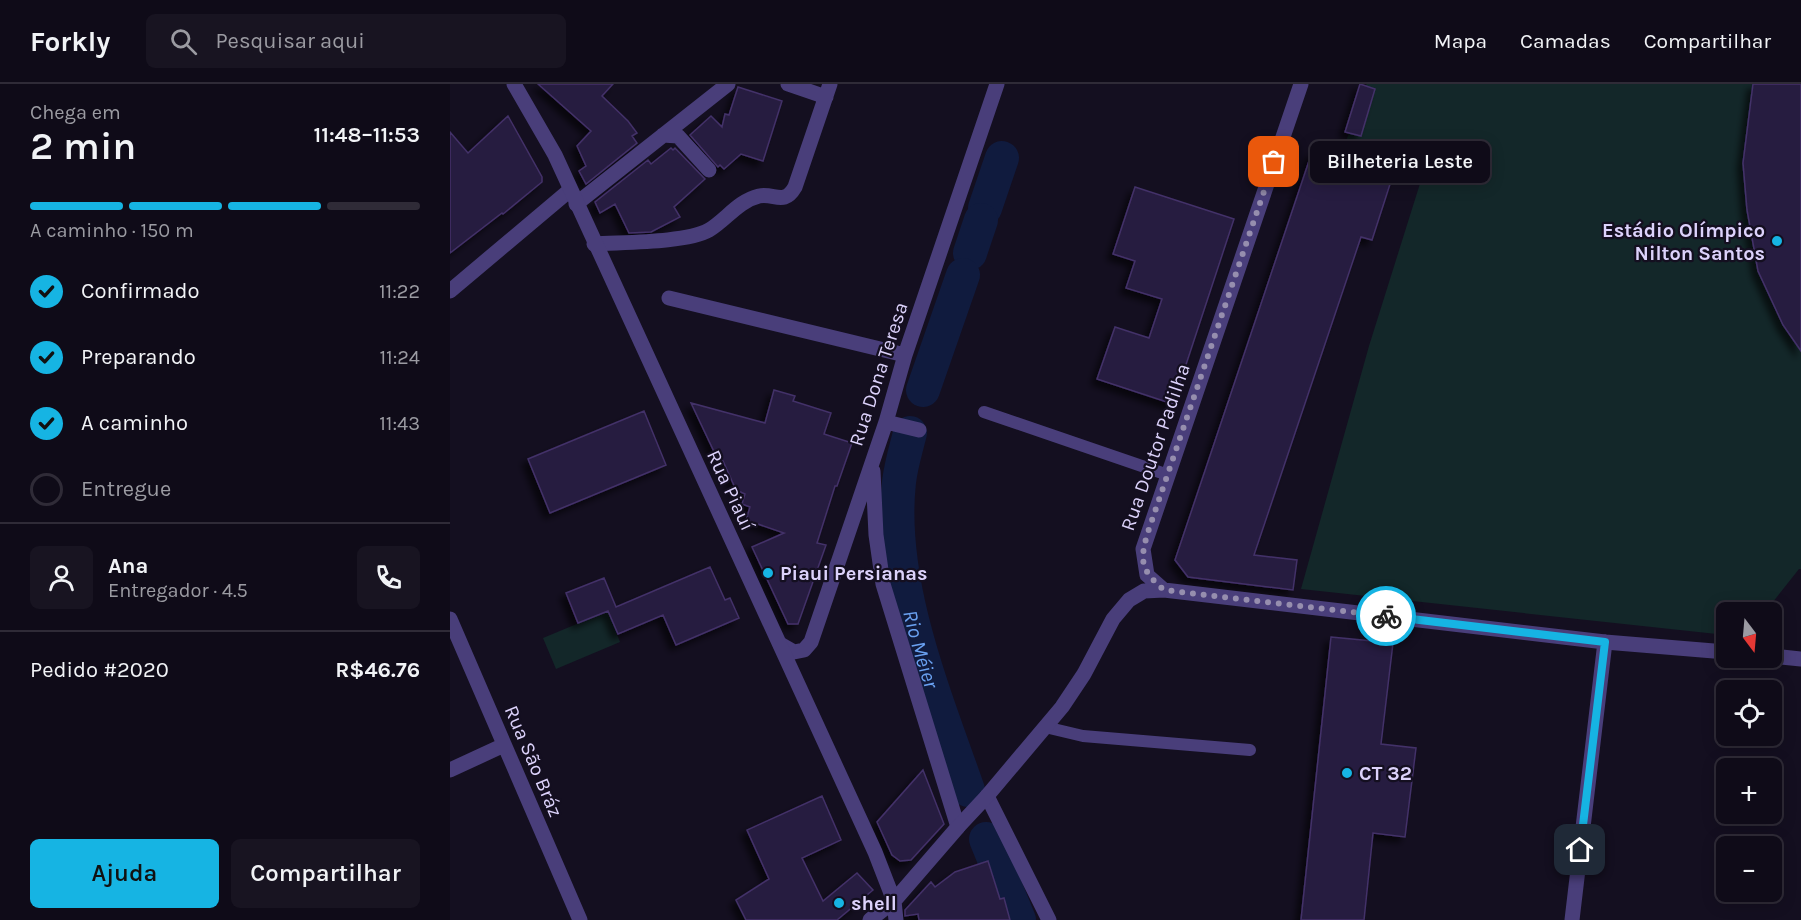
<!DOCTYPE html>
<html lang="pt">
<meta charset="utf-8">
<style>
:root{--surface:#0f0b18;--page:#181421;--text:#f1f3f6;--muted:#9b9ba2;--line:#2f2b37;--accent:#16b4e3}
body{margin:0;font-family:Karla,sans-serif;background:var(--page);color:var(--text);height:100vh;display:flex;flex-direction:column;font-size:22px;white-space:nowrap}
*{box-sizing:border-box;margin:0}
p{font-size:20px;color:var(--muted)}
.icon{flex:none;width:33px;height:33px;fill:none;stroke:currentColor;stroke-width:2;stroke-linecap:round;stroke-linejoin:round}
.map{position:relative;flex:1;overflow:hidden}
.drawer{display:flex;flex-direction:column;background:var(--surface);width:450px}
.drawer>*{flex:none}
.needle{width:39px;rotate:164deg}
.buttons{position:absolute;left:1266px;top:518px;display:grid;gap:12px}
.buttons a{display:grid;place-items:center;width:66px;height:66px;border-radius:9px;background:var(--surface);box-shadow:0 3px 15px #0003,0 0 0 2px var(--line);font-size:30px}
.pin{position:absolute;display:grid;place-items:center;width:51px;height:51px;color:#fff;margin:-26px;border-radius:12px;box-shadow:0 3px 9px #0006}
.courier{position:absolute;display:grid;place-items:center;width:60px;height:60px;margin:-30px;border:4px solid #16b4e3;border-radius:50%;background:#fff;color:#222;box-shadow:0 2px 8px #0007}
.bubble{position:absolute;height:42px;border-radius:9px;background:var(--surface);box-shadow:0 3px 15px #0003,0 0 0 2px var(--line);font-size:20px;font-weight:600;line-height:42px;text-align:center}
.head em{font-style:normal;font-weight:600}
.head div{display:flex;flex-direction:column-reverse}
.head{display:flex;align-items:center;justify-content:space-between;height:102px;padding:0 30px}
h1{font-size:39px;font-weight:600;line-height:45px}
.bar{display:grid;grid-template-columns:repeat(4,1fr);gap:9px 6px;align-content:center;height:72px;padding:0 30px}
.bar i{height:8px;border-radius:4px;background:var(--line)}
.bar .current{background:var(--accent)}
.bar p{grid-column:span 4}
.line{display:flex;align-items:center;gap:15px;padding:0 30px;border-top:2px solid var(--line)}
.line div{flex:1}
.round{display:grid;place-items:center;flex:none;width:63px;height:63px;border-radius:9px;background:var(--page)}
ol{padding:0 30px;list-style:none}
li{display:flex;align-items:center;gap:18px;height:66px}
li p{margin-inline-start:auto}
li .icon{padding:6px;border-radius:50%;background:var(--accent);color:#111;stroke-width:4}
li:last-child{color:var(--muted)}
li i{width:33px;height:33px;border:3px solid var(--line);border-radius:50%}
.button{display:flex;gap:12px;margin-top:auto;padding:12px 30px}
.button a{flex:1;height:69px;border-radius:9px;background:var(--accent);color:#111;font-size:24px;font-weight:600;line-height:69px;text-align:center}
.button a+a{background:var(--page);color:var(--text)}
header{display:flex;align-items:center;gap:36px;box-sizing:border-box;height:84px;padding:0 30px;background:var(--surface);border-bottom:2px solid var(--line)}
header strong{font-size:28px}
nav{display:flex;gap:33px;margin-inline-start:auto;font-size:21px}
.search{width:420px;height:54px;background:var(--page);display:flex;align-items:center;gap:15px;box-sizing:border-box;padding:0 21px;border-radius:9px;color:var(--muted);font-size:22px}
main{display:flex;flex:1;min-height:0}
.map>svg:first-child{display:block}
.green{fill:#132729}
.lines{fill:none;stroke-linecap:round;stroke-linejoin:round}
.river{stroke:#101b3e;stroke-width:34}
.building{fill:#281d3f;stroke:#433169;stroke-width:1.5;filter:url(#shadow)}
.service{stroke:#493e7a;stroke-width:12}
.minor{stroke:#493e7a;stroke-width:15}
.tertiary{stroke:#493e7a;stroke-width:15}
.done{stroke:#968eae;stroke-width:6;stroke-dasharray:0 10.8}
.route{stroke:#16b4e3;stroke-width:8}
.poi-dot{fill:#16b4e3;stroke:#140f20;stroke-width:2}
.labels{text-anchor:middle;stroke-width:4.5;stroke-linejoin:round;paint-order:stroke}
.poi-label{font-size:20px;font-weight:bold;fill:#dcd2fb;stroke:#140f20;text-anchor:start}
.street-label{font-size:20px;fill:#dcd2fb;stroke:#140f20}
.water-label{font-size:21px;font-style:italic;fill:#6aa1f1;stroke:#140f20}
</style>
<header>
<strong>Forkly</strong>
<div class="search"><svg class="icon" aria-label="search" viewBox="0 0 24 24"><circle cx="10" cy="10" r="6"/><path d="M15 15l6 6"/></svg>Pesquisar aqui</div>
<nav><a>Mapa</a><a>Camadas</a><a>Compartilhar</a></nav>
</header>
<main>
<section class="drawer">
<div class="head"><div><h1>2 min</h1><p>Chega em</p></div><em>11:48–11:53</em></div>
<div class="bar"><i class="current"></i><i class="current"></i><i class="current"></i><i></i><p>A caminho · 150 m</p></div>
<ol>
<li><svg class="icon" aria-label="check" viewBox="0 0 24 24"><path d="M5 12l5 5 9-10"/></svg>Confirmado<p>11:22</p></li>
<li><svg class="icon" aria-label="check" viewBox="0 0 24 24"><path d="M5 12l5 5 9-10"/></svg>Preparando<p>11:24</p></li>
<li><svg class="icon" aria-label="check" viewBox="0 0 24 24"><path d="M5 12l5 5 9-10"/></svg>A caminho<p>11:43</p></li>
<li><i></i>Entregue</li>
</ol>
<div class="line" style="height:108px"><a class="round"><svg class="icon" aria-label="person" viewBox="0 0 24 24"><circle cx="12" cy="8" r="4"/><path d="M4 21q1-7 8-7t8 7"/></svg></a><div><b>Ana</b><p>Entregador · 4.5</p></div><a class="round"><svg class="icon" aria-label="phone" viewBox="0 0 24 24"><path d="M5 4h4l2 5-3 2q2 4 5 5l2-3 5 2v4C11 20 4 13 5 4z"/></svg></a></div>
<div class="line" style="height:78px"><div>Pedido #2020</div><b>R$46.76</b></div>
<div class="button"><a>Ajuda</a><a>Compartilhar</a></div>
</section>
<div class="map">
<svg width="1351" height="836" viewBox="0 0 1351 836">
<defs>
<filter id="shadow"><feDropShadow dx="-5.5" dy="5.5" stdDeviation="3" flood-color="#0009"/></filter>
</defs>
<rect width="100%" height="100%" fill="#140f20"/>
<path class="green" d="M917,0H1351V485H1349L1315,528H1276V551L851,505L919,262L973,90L893,65L899,49L895,48L910,1L915,2Z
M158,527L170,558L106,585L93,554Z"/>
<g class="lines">
<g class="river">
<path d="M535,124L552,74"/>
<path d="M520,169L531,136"/>
<path d="M473,306L513,191"/>
<path id="s1" d="M460,349C456,365 451,381 449,398C438,500 485,611 518,706"/>
<path d="M536,755L569,836"/>
</g>
</g>
<path class="building" d="M88,0H163L152,12L178,37L187,49L182,52L187,59L136,100L129,87L136,82L127,62L141,47Z
M910,0L925,5L911,52L895,48Z
M1303,0H1351V267L1333,241L1308,187L1297,126L1293,79Z
M288,3L332,17L313,77L291,70L274,85L270,81L268,83L240,51L261,32L272,43L275,30L279,31Z
M58,32L92,93V98L53,130L52,129L0,169V48L18,69Z
M221,64L223,66L225,64L255,95L224,123L230,133L201,148L179,149L165,120L150,129L145,118L198,76L201,80Z
M862,68L942,94L922,156L911,153L804,471L847,476L843,506L738,493L725,476Z
M685,103L784,135L723,320L647,295L665,243L699,254L712,215L676,204L685,177L663,170Z
M324,306L345,312L343,317L381,329L374,350L402,359L387,402H385L367,459L376,461L348,540H338L302,463L334,449L296,436L300,423L292,420L295,410L286,406L273,377L268,376L241,319L315,339Z
M194,327L216,381L100,429L78,375Z
M260,483L275,516L280,514L289,534L226,561L213,531L168,550L158,527L128,539L116,509L154,494L166,523Z
M881,553L943,559L931,660L966,664L955,753L923,749L914,836H851Z
M473,686L494,740L461,776L450,777L442,771L427,738Z
M372,712L391,756L352,774L373,817L407,789L423,806L387,836H296L286,816L319,795L297,746Z
M538,777L550,815L554,814L560,836H469L468,830L455,832V826L481,798L485,803L505,788Z"/>
<g class="lines">
<path class="service" d="M534,328L718,391
M595,643L633,652L800,666"/>
<path class="minor" d="M338,0L376,13
M213,51L228,52L259,86
M126,120L278,0
M144,160C172,158 236,159 259,146C276,136 288,117 309,112C325,109 334,122 345,103L380,0
M0,207L120,106
M219,214L455,271
M436,338L469,346
M423,387L426,451L433,500L508,743
M0,535L130,836
M330,560L344,568L354,566L361,558L436,338L455,271L547,0
M0,686L54,661
M537,712L599,836
M420,836L444,817
M1122,836L1155,558"/>
<path class="tertiary" d="M64,0L105,71L425,768L444,817L446,836
M714,506L697,491L693,465L851,0
M1322,572L1351,575
M444,817L508,743L537,712L612,623L634,590L663,535L679,516L694,507L714,506L1155,558L1276,568"/>
</g>
<g class="lines">
<path class="done" d="M824,78L698,448C689,478 691,486 714,506L936,532"/>
<path class="route" d="M936,532L1155,558L1130,766"/>
</g>
<g class="poi-dot">
<circle cx="1327" cy="157" r="6"/>
<circle cx="318" cy="489" r="6"/>
<circle cx="897" cy="689" r="6"/>
<circle cx="389" cy="819" r="6"/>
</g>
<g class="labels">
<g class="poi-label">
<text x="1315" y="153" text-anchor="end">Estádio Olímpico<tspan x="1315" dy="23">Nilton Santos</tspan></text>
<text x="330" y="496">Piaui Persianas</text>
<text x="909" y="696">CT 32</text>
<text x="401" y="826">shell</text>
</g>
<g class="street-label">
<text transform="translate(428 290) rotate(-72)" y="7">Rua Dona Teresa</text>
<text transform="translate(705 363) rotate(-71)" y="7">Rua Doutor Padilha</text>
<text transform="translate(281 406) rotate(65)" y="7">Rua Piauí</text>
<text transform="translate(84 677) rotate(67)" y="7">Rua São Bráz</text>
</g>
<g class="water-label">
<text dy="7" stroke="none"><textPath href="#s1" startOffset="220">Rio Méier</textPath></text>
</g>
</g>
</svg>
<div class="buttons">
<a><svg class="needle" viewBox="-14 -14 28 28"><path d="M0-13l5 13h-10z" fill="#e53935"/><path d="M0 13l5-13h-10z" fill="#9b9ba2"/></svg></a>
<a><svg class="icon" aria-label="locate" viewBox="0 0 24 24"><circle cx="12" cy="12" r="6"/><path d="M12 2v4M12 18v4M2 12h4M18 12h4"/></svg></a>
<a>+</a>
<a>−</a>
</div>
<div class="pin" style="left:824px;top:78px;background:#ea580c"><svg class="icon" aria-label="bag" viewBox="0 0 24 24"><path d="M5 8h14l-1 12H6zM9 8a3 3 0 0 1 6 0"/></svg></div>
<div class="pin" style="left:1130px;top:766px;background:#1f2937"><svg class="icon" aria-label="home" viewBox="0 0 24 24"><path d="M3 11l9-7 9 7M6 9v11h12V9"/></svg></div>
<div class="courier" style="left:936px;top:532px"><svg class="icon" aria-label="bike" viewBox="0 0 24 24"><circle cx="6" cy="16" r="4"/><circle cx="18" cy="16" r="4"/><path d="M6 16l4-8h5l3 8M10 8l3 8H6M13 5h3"/></svg></div>
<div class="bubble" style="left:860px;top:57px;width:180px">Bilheteria Leste</div>
</div>
</main>
